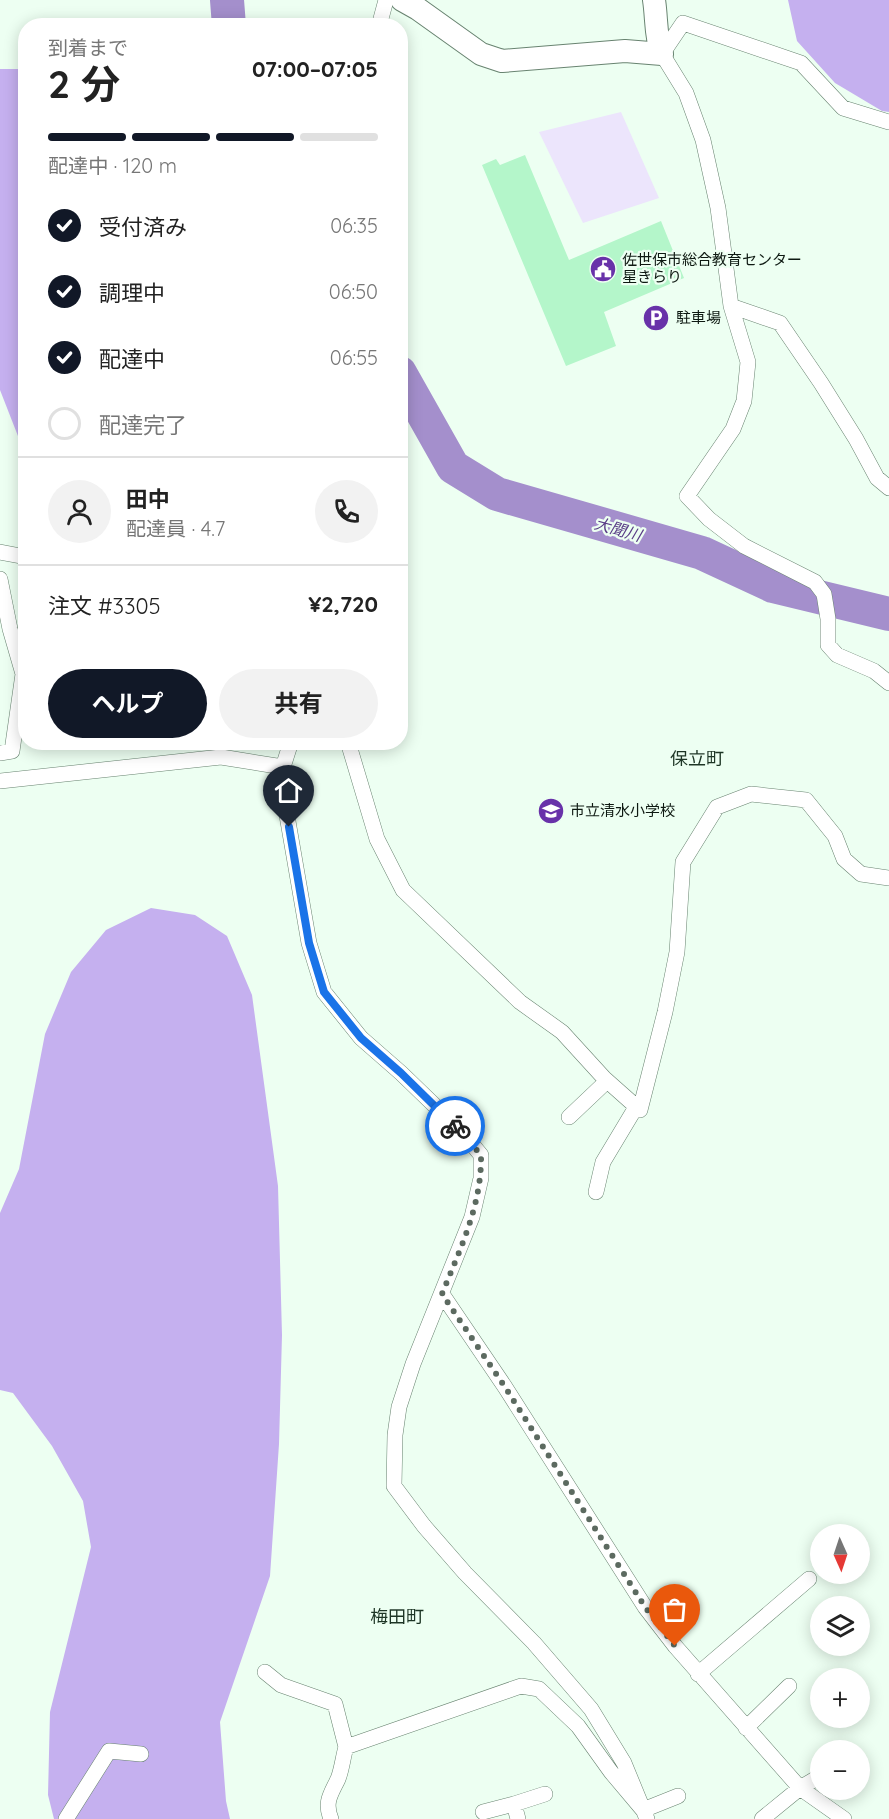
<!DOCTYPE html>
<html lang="ja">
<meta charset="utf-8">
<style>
:root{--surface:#fff;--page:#f2f2f2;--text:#222;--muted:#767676;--line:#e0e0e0;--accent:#111827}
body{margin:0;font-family:Quicksand,"Noto Sans JP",sans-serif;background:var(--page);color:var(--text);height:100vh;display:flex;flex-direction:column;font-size:22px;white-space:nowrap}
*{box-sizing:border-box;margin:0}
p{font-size:20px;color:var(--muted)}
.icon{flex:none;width:33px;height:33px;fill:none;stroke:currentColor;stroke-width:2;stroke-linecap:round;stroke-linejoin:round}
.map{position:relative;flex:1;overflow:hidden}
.details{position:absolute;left:18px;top:18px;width:390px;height:732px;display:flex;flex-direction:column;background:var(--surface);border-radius:24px;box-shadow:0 3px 15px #0003}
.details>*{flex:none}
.needle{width:39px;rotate:177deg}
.tools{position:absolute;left:810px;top:1524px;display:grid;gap:12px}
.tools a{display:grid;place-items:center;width:60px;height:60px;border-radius:50%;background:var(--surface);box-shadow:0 3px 15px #0003;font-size:30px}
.pin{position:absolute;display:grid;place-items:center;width:51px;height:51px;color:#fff;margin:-62px -26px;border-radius:50% 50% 50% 0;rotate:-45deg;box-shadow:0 0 6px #0007}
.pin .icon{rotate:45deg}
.courier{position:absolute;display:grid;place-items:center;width:60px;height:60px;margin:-30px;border:4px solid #1a73e8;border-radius:50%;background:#fff;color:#222;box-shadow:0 2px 8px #0007}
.summary em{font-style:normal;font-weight:700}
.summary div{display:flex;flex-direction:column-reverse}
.summary{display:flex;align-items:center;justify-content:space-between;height:102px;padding:0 30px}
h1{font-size:39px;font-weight:700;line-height:45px}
.bar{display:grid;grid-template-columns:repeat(4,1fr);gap:9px 6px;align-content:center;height:72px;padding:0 30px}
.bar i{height:8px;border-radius:4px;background:var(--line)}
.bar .selected{background:var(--accent)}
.bar p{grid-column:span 4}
.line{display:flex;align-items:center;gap:15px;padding:0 30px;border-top:2px solid var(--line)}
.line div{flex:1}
.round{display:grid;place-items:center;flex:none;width:63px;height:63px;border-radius:32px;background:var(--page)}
ol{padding:0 30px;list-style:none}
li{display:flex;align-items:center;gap:18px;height:66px}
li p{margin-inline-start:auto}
li .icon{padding:6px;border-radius:50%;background:var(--accent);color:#fff;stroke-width:4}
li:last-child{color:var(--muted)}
li i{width:33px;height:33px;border:3px solid var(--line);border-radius:50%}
.cta{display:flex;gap:12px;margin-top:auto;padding:12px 30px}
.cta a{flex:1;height:69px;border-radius:36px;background:var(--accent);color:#fff;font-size:24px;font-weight:700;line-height:69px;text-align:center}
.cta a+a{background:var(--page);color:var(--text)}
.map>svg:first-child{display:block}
.green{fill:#ece5fc}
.forest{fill:#c5b0ef}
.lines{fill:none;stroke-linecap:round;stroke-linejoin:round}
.river{stroke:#a48fcc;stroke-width:34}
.building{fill:#b4f6ca}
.street-casing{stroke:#688370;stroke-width:16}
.secondary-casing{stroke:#688370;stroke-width:24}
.street{stroke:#fff;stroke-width:15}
.secondary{stroke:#fff;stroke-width:22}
.done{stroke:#5c6a60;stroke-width:6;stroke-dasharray:0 10.8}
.route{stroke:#1a73e8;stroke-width:8}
.labels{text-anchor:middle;stroke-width:4.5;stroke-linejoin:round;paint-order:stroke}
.poi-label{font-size:15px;fill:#0e1912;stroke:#edfff2;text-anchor:start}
.water-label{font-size:16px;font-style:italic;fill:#593c86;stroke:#edfff2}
.quarter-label{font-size:18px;fill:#1d3525;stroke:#edfff2}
</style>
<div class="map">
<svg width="889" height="1819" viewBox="0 0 889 1819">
<rect width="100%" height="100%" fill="#edfff2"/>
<path class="green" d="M621,112L659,198L583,223L539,132Z"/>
<path class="forest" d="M788,0H889V112L882,111L835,83L797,41Z
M0,69H25V454L0,390Z
M151,908L195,915L227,936L252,995L278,1186L282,1335L279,1444L270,1576L220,1722L226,1801L230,1819H54L48,1795L50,1712L91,1547L83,1501L52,1446L13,1393L0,1390V1213L19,1169L45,1034L71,972L106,930Z"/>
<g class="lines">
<path class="river" d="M227,0L229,26
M400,373L453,467L497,494L702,553L773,586L889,614"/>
</g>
<path class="building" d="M525,155L569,260L661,221L684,278L604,312L616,346L566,366L482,165L496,159L500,165Z"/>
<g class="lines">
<defs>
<path id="street" d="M379,26L386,0
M889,122L843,108L801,63L683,23L662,54L686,93L703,140L718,208L731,306L748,362L744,401L733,429L687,496L709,519L744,546L815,582L824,594L828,619V645L837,655L874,671L889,683
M731,306L780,323L821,383L856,439L877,478L889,488
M0,552L26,557
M0,579L10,629L23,674L12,751L0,753
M291,742L283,767L285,804L309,943L324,992L361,1038L401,1073L461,1131L481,1155V1178L472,1217L413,1364L399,1407L395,1435L394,1486L424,1526L465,1573L534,1643L591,1709L624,1763L647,1819
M348,742L377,839L403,890L520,1002L562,1032L604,1078L640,1110L665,1012L677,952L683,862L717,807L751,794L806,800L835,836L844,859L861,874L889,878
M0,781L221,757L283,767
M569,1117L607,1081
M596,1192L603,1162L636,1107
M442,1294L505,1387L645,1607L675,1646L800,1788L844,1819
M265,1672L281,1685L335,1704L346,1747
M698,1674L809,1579
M746,1728L789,1686
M483,1812L514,1804
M66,1819L109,1751L141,1754
M331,1819C324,1802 331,1794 338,1779C342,1769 343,1757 346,1747L521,1686L539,1689L578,1726L611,1772L643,1810L678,1796
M518,1819L514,1804L545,1794
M762,1819L800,1788L817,1778"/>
<path id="secondary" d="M402,0L418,9L481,54L502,61L625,51L662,54C655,36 657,19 654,0"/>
</defs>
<use href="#street" class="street-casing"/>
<use href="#secondary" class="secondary-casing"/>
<use href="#street" class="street"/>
<use href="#secondary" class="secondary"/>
</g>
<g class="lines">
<path class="done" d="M455,1126L481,1155C482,1205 460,1249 442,1294L505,1387L645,1607L675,1646"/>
<path class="route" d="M289,827L309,943L324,992L361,1038L401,1073L455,1126"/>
</g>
<defs>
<symbol id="civic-disc" viewBox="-11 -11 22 22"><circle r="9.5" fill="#6832a9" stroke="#edfff2"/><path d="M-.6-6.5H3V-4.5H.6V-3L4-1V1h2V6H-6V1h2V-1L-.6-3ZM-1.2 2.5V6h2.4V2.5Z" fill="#fff"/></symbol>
<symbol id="parking-disc" viewBox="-11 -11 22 22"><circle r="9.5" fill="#6832a9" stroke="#edfff2"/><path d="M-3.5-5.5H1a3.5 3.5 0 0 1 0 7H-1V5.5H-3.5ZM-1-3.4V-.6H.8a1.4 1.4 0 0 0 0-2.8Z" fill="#fff"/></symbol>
<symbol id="school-disc" viewBox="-11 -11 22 22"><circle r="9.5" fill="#6832a9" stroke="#edfff2"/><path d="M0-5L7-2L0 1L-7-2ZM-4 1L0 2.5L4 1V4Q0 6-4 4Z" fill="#fff"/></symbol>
</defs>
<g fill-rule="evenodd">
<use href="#civic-disc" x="588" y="254" width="30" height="30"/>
<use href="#parking-disc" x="641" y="303" width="30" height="30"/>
<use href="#school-disc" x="536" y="796" width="30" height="30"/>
</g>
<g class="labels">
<g class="poi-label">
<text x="622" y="265">佐世保市総合教育センター<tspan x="622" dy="17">星きらり</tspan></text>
<text x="676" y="323">駐車場</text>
<text x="570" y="816">市立清水小学校</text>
</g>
<g class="water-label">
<text transform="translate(618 529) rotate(16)" y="6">大聞川</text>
</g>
<g class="quarter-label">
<text x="697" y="765">保立町</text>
<text x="397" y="1623">梅田町</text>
</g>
</g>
</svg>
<div class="tools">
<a><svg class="needle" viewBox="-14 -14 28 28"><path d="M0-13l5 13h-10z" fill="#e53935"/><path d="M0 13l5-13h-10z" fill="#767676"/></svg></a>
<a><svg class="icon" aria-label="layers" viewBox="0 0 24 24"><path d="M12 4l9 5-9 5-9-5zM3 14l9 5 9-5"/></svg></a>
<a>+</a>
<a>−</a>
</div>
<div class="pin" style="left:675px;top:1646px;background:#ea580c"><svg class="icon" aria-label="bag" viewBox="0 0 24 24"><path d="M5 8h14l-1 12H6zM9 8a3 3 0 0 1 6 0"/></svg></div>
<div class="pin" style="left:289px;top:827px;background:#1f2937"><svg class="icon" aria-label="home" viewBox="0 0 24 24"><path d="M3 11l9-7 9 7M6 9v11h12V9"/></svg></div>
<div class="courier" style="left:455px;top:1126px"><svg class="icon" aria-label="bike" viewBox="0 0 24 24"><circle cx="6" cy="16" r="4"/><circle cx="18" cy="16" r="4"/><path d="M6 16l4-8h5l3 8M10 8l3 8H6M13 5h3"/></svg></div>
<section class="details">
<div class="summary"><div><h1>2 分</h1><p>到着まで</p></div><em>07:00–07:05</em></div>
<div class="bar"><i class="selected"></i><i class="selected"></i><i class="selected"></i><i></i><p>配達中 · 120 m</p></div>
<ol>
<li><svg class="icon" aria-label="check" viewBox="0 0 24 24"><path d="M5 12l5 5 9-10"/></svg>受付済み<p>06:35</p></li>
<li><svg class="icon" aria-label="check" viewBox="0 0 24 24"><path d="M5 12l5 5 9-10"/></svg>調理中<p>06:50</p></li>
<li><svg class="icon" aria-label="check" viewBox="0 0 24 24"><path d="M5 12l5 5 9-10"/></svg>配達中<p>06:55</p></li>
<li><i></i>配達完了</li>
</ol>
<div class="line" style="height:108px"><a class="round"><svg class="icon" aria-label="person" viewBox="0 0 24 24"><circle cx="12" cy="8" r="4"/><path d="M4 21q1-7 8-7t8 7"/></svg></a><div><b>田中</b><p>配達員 · 4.7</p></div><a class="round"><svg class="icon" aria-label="phone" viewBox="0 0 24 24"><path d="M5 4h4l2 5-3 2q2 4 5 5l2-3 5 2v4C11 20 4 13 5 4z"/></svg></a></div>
<div class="line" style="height:78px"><div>注文 #3305</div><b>¥2,720</b></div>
<div class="cta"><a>ヘルプ</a><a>共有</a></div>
</section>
</div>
